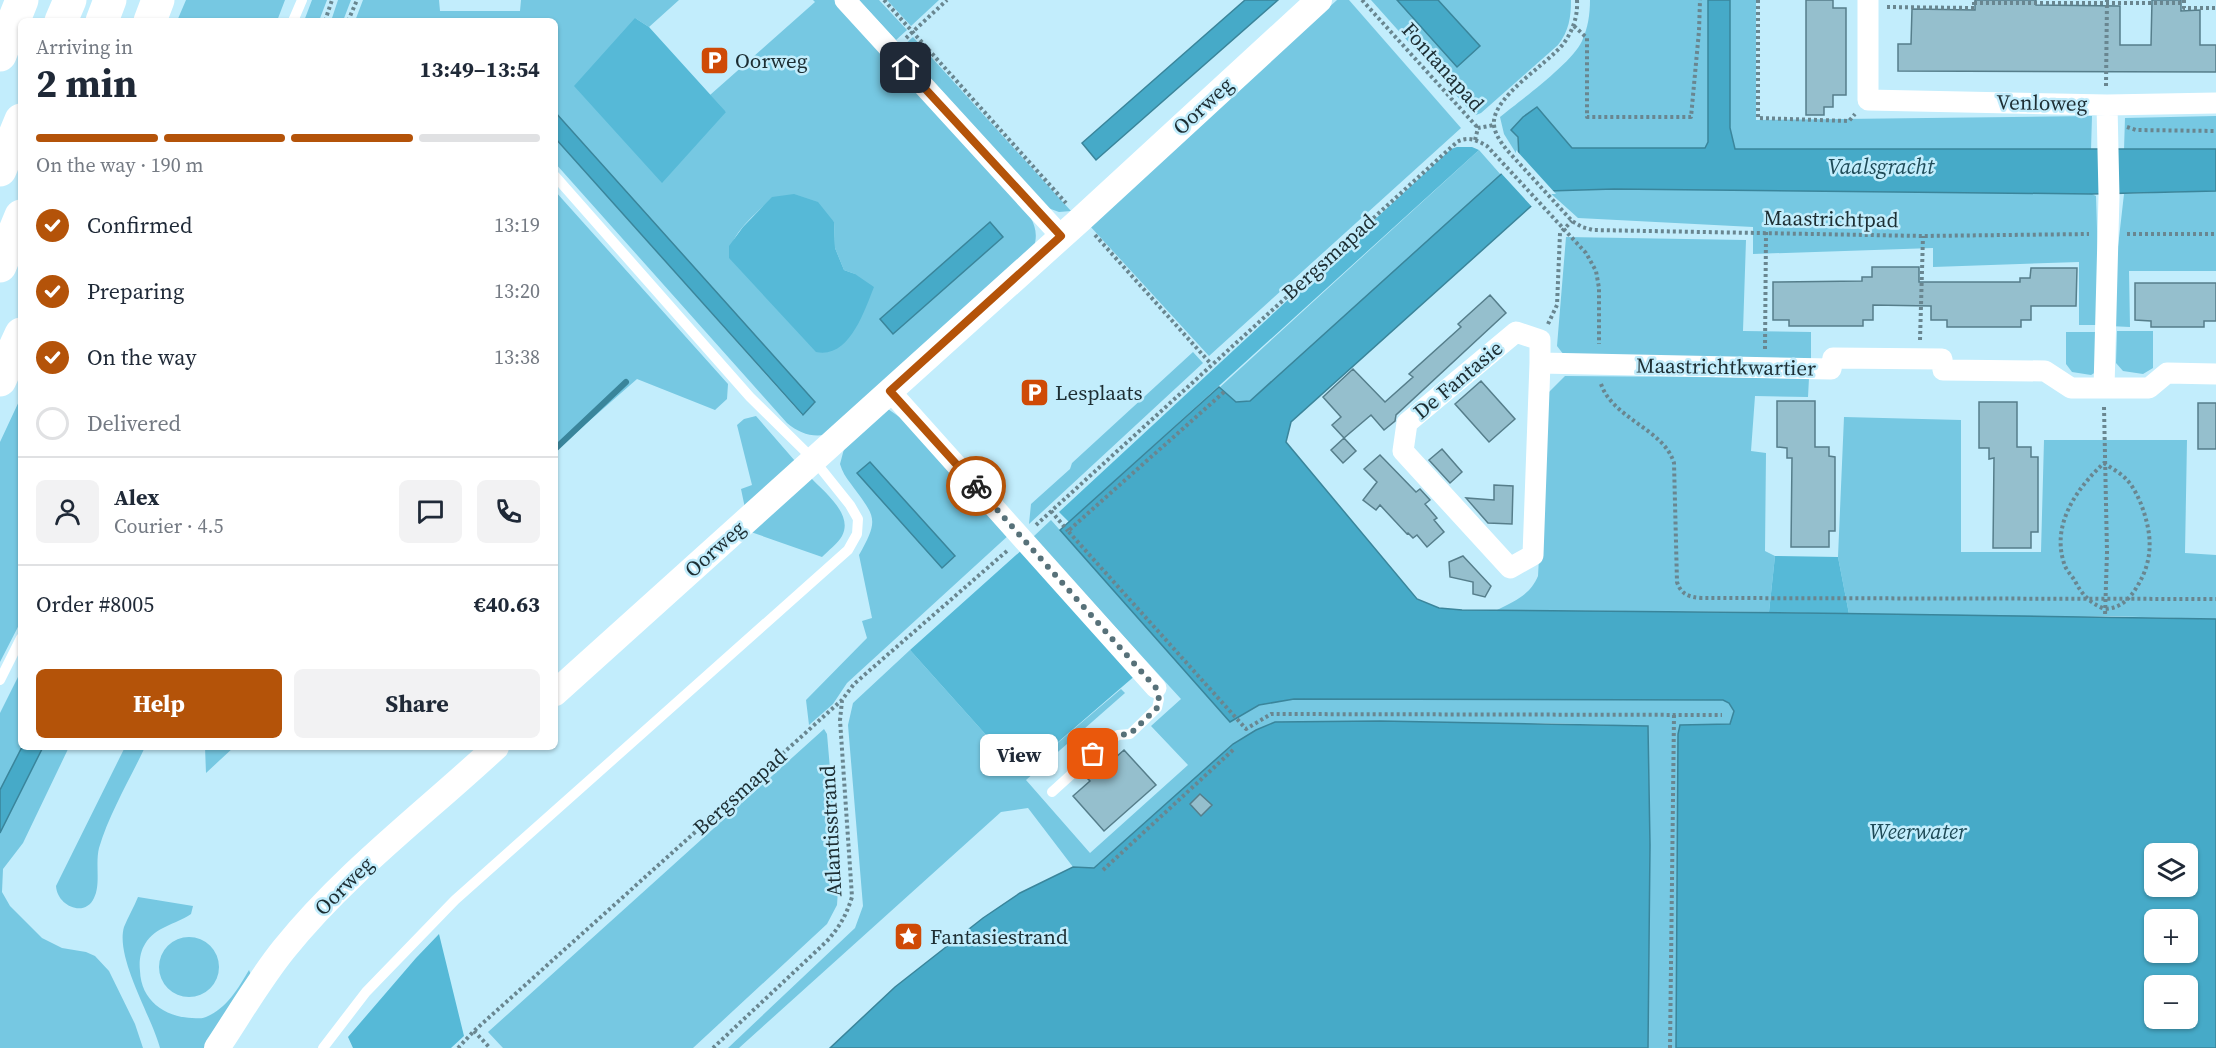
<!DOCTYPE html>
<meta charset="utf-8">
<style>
:root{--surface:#fff;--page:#f2f2f3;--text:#1f2937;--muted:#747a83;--line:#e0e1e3;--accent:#b45309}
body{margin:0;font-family:"Source Serif 4",serif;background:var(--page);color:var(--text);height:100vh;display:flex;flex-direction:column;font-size:22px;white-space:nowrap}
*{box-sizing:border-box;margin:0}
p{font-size:20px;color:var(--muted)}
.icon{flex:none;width:33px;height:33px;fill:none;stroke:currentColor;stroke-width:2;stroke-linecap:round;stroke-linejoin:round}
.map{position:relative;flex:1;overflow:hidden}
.details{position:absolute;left:18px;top:18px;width:540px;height:732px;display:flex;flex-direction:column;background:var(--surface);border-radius:9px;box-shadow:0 2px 4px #0004}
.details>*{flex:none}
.fabs{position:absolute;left:2144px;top:843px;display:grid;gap:12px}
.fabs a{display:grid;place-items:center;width:54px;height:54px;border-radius:9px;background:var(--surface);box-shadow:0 2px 4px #0004;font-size:30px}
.pin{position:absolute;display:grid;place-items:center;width:51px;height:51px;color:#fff;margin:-26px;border-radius:12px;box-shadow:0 3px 9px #0006}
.courier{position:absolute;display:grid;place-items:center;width:60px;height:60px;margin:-30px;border:4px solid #b45309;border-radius:50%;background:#fff;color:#222;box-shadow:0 2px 8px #0007}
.bubble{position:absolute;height:42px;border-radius:9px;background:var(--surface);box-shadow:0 2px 4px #0004;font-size:20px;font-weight:700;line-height:42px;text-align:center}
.headline em{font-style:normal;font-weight:700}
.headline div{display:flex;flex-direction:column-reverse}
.headline{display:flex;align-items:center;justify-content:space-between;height:102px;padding:0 18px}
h1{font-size:39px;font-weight:700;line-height:45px}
.bar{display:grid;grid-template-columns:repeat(4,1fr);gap:9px 6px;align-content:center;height:72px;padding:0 18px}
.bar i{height:8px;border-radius:4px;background:var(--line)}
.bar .on{background:var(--accent)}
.bar p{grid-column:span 4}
.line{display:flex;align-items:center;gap:15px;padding:0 18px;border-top:2px solid var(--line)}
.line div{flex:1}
.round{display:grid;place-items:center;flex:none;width:63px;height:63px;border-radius:9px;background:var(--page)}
ol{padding:0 18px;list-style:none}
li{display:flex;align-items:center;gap:18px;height:66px}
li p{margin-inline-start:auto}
li .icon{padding:6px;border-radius:50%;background:var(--accent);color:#fff;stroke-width:4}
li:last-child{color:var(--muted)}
li i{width:33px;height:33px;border:3px solid var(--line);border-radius:50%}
.action{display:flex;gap:12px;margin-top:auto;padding:12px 18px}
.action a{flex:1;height:69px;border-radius:9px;background:var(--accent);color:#fff;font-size:24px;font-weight:700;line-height:69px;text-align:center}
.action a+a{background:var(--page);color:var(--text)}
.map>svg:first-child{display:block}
.green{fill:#76c8e2;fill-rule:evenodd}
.forest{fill:#56b9d7}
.water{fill:#46aac8;stroke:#3a859b;stroke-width:1.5;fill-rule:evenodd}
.pier{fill:#c2edfc}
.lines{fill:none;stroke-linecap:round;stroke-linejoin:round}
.stream{stroke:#3a859b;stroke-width:6}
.building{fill:#95bfcd;stroke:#567e8b;stroke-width:1.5}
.path{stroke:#698690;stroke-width:4;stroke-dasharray:3 3;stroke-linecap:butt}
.service{stroke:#fff;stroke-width:10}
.minor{stroke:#fff;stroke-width:21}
.tertiary{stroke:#fff;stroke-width:26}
.motorway{stroke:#fff;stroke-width:33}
.done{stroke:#577179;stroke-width:6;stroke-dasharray:0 10.8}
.route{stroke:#b45309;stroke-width:8}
.labels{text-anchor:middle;stroke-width:5;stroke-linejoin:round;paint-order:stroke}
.poi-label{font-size:21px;fill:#1d2e33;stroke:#c2edfc;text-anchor:start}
.street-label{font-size:21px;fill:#1d2e33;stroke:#c2edfc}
.water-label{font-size:22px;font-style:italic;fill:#1e4a57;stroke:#c2edfc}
</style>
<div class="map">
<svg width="2216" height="1048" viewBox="0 0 2216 1048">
<rect width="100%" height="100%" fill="#c2edfc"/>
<path class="green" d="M186,0H285L277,21H177Z
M312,0H327L319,21H304Z
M338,0H351L343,21H331Z
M363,0H439L440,11H520L521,0H679L649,27L635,18L726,112L710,95L815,2L813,0H836L1020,200C1030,217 1040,227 1034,247L825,435C810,437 799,433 787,423L555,163V138L802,415L815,403L555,112V21H355ZM773,197L834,222L835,248L844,270L855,274L729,258C729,234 756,214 773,197ZM990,222L1003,237L893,334L880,319Z
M859,0H879L907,30L896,40Z
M887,0H939L911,26Z
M1337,0H1349L1461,128L1209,356L1089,225Z
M1371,0H1397L1457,66L1480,46L1438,0H1571C1571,17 1569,31 1558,45L1481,113L1476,115L1472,113Z
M1590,0H1708V142L1705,148H1572L1518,137L1519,158L1504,134L1500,117C1521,100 1572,63 1582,41C1588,28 1590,14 1590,0Z
M1730,0H1756V120L2092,116L2091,150L1735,149L1730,128Z
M913,37L1071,211L1059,212L1048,208L902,47Z
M2216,116V149L2124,150L2125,118Z
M1479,150L1501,175L1250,401L1236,402L1219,388Z
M1614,189L2092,194L2096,196L2100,325H2079V262L1933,267V248L1753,254V227L1578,218L1548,191Z
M555,191L728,384L727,399L715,410L637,379L555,451Z
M2216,191V271H2129L2130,327L2109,326L2124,194Z
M1566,237L1746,240L1743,331L1811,332V362L1567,359L1557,346Z
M2117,331H2153V368L2143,374L2123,371L2116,363Z
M2066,332H2102L2101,369L2091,375L2072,372L2066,364Z
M1193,352L1203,363L1029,524L1031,504L1070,469L1072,463Z
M1565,376L1809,378L1808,397L1755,396L1751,451L1766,453L1765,551L1775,556L1769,612L1497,610C1515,601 1530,595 1538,576L1548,393Z
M21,397V621L0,662V442Z
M888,409L908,423L1010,534L847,683L833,704L809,725L806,700L867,638L862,621L872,618L859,555C880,518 875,517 851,484C846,478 842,471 840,464L844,449ZM858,473L955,556V557L942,567Z
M756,416L795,461L745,508L741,489L752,485L737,425L744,419Z
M1844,417L1961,420V552H2041L2044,440H2187L2185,553L2216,555V619L2105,616H1961L1849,614L1838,557Z
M810,477C823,491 854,514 842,536C838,543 828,551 822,557L748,531Z
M1051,520L1230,722L1259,705L1294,699L1723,700L1729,703L1734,711L1730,724L1680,725L1678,734L1676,1048H1648L1650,845L1648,726L1545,723L1256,730L1233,744L1094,868L1073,867L1028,808L1001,812L739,1048H728L855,928L863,906L848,725L853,703L910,650L1021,774L1121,689L1125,693L1026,780L1090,853L1188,765L1151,726L1181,699L1033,537Z
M21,671L22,747L0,790V713Z
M824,729L827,734L839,874L837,905L827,924L693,1048H503L488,1032Z
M43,747H69L23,843L3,869L2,892L10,906L42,938L62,948L86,952L95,956L109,971L135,1024L143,1048H0V833Z
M125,747H145C130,779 109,814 99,848C95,864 101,884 94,898C85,918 57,906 56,886Z
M205,747H234L206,773Z
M138,897L193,906L191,914C175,925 156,926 145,944C140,952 139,962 140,971C141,1000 164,1017 192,1018C197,1018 202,1019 206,1017C227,1008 238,989 249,970L252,977L205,1048H160C152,1017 115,958 124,927C128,917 134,907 138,897Z
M159 967a30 30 0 1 1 60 0a30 30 0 1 1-60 0Z"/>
<path class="forest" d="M635,18L649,27L726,112L662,183L574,86Z
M1457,147H1472L1479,150L1069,522L1059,512L1451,149Z
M794,194L818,202L834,222L835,248L844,270L855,274L874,287C864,312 849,359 816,352L729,258V246L743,227L772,197Z
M1024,548L1137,674L1021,774L910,650Z
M1775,556L1838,557L1849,614L1769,612Z
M439,934L464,1036L451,1048H353L348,1037L416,958Z"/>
<path class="water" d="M1245,0H1278L1096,160L1082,143Z
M1397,0H1438L1480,46L1457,67Z
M1708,0H1730V128L1735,149H2216V191L2092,194L1614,189L1548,191L1291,422L1286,442L1417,599L1439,608L1462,610C1713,612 1965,614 2216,619V1048H1676L1678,734L1680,725L1730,724L1734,711L1729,703L1723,700L1294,699L1259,705L1230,722L1060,530L1219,387L1236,402L1250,401L1519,158L1518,137L1511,130L1523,117L1537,107L1572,148H1705L1708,142ZM2154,854H2187V886H2154ZM2154,920H2187V952H2154ZM2154,986H2187V1018H2154Z
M555,112L815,402L803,415L555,138Z
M990,222L1003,237L893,334L880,319Z
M870,462L955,556L942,568L857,473Z
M1380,721L1648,726L1650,845L1648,1048H830L895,987L983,918L1020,893L1073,867L1094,868L1233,744L1256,730L1275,722Z
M22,747H43L0,833V790Z"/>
<path class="pier" d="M1516,150L1556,194H1549L1533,208L1500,172L1516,156Z"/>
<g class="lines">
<path class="stream" d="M555,449L626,382"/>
</g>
<path class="building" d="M1806,0H1833V8H1846V95H1833V107H1824V115H1806Z
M1975,0H2036V5L2120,6V45H2151L2152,0H2181V11L2200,10V45H2216V72L1898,71V44H1911L1912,9L1975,10Z
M1872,267H1919V282H2020V278H2030L2031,268H2077L2076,306H2031V320H2021V327H1947V320H1931V306L1873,305V320H1863V326H1789V320H1773V282L1862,281V277H1872Z
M2135,283H2216V321H2204V327H2151V321L2135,320Z
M1490,295L1506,313L1396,415L1395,421L1384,430L1371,415L1344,438L1356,451L1343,463L1331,450L1344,438L1332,425L1341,417L1323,397L1353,369L1385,402L1413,377L1409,374L1461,327L1458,324Z
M1481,381L1515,419L1489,442L1455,404Z
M1777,401H1815V447H1829V456L1835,457V531H1829V547H1791L1792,458H1787V448L1777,447Z
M1979,402H2017V447H2031V457H2038V532H2031V548H1993L1994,458L1989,459V448H1979Z
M2198,403H2216V449H2198Z
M1442,449L1462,472L1450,483L1429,460Z
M1380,455L1416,492L1420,489L1430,500L1425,504L1437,518L1434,520L1444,532L1427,547L1417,535L1413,538L1408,533L1407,534L1380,505L1376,510L1363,500L1377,482L1364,469Z
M1494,485L1513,486L1512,524L1488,523L1466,498L1494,500Z
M1463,556L1491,586L1485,597L1473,594V582L1450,577L1449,562Z
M1124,750L1156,785L1104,831L1073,796L1090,781L1085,776L1102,759L1107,765Z
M1200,794L1212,805L1201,816L1190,804Z"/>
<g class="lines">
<path class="path" d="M884,0L1066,203
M1362,0L1478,128
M1577,0C1578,16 1573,30 1564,43C1547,65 1491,97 1494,125C1495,135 1501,142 1506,149L1572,221L1582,227L1593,230L1923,236L2089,234
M1758,0V118L1849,121L1855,114
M2184,0V8H2216
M1974,3H2184
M1887,7L1974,8V0
M325,21L332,0
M348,21L357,0
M1574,26L1587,38V117H1691L1699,31L1700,0
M906,38L947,0
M2106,86L2107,0
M2127,127L2136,130L2216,131
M1475,140L1478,128L1494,125
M2127,234H2216
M1095,235L1211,364
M1548,324L1557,305L1560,233L1572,221
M1920,340L1923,236
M1765,349L1766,232
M1601,384C1613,419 1664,429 1674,463L1677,582C1681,594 1688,597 1701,598L2216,599
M1224,392L1068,531L1246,729L1271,714L1722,715
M2104,407L2107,552L2105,616
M2104,463C2111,468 2121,473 2127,480C2133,486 2138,497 2141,504C2152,533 2154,558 2138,585C2130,599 2121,608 2105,609C2091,604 2082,595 2075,581C2072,576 2067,571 2065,566C2050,526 2076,489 2104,463Z
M1051,511L1068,531
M1036,525L1457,142C1468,136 1477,140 1487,146L1586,253L1596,271L1599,288V344
M1103,870L1234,749
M474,1031L490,1048
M458,1048L474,1031L842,700L854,684L1008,550
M713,1048L826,942C839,928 846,916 852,897L840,720L842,701
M1670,1048L1674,715"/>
<path class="service" d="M293,21L302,0
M0,680L21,638
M1052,792L1107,742L1118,735L1130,734L1157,708L1159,699L1156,688
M323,1048L366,992L455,900L848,550L857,534L858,519L850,505L814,460L750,397L555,176"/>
<path class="minor" d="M845,0L1061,236
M1868,0V100L2107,105L2216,103
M1516,332L1540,340V363L1533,555L1510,568L1403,451L1407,423Z
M1540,363L1831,369L1833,358L1942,359L1943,370L2045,371L2071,388H2149L2167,373L2216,374
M2104,388L2109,196L2107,105
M890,391L1156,688"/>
<path class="tertiary" d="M555,693L1080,220L1319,0
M217,1048C239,1015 259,980 284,949C345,873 425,813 496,747"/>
<path class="motorway" d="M61,21L70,0
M102,21L110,0
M150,21L158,0
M0,55L22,0
M0,170L21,120
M0,266L21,216
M0,380L21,334"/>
</g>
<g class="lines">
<path class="done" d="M976,486L1156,688L1159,699L1157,708L1130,734L1118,735L1093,754"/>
<path class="route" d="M906,68L1061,236L890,391L976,486"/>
</g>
<defs>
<symbol id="parking-square" viewBox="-11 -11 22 22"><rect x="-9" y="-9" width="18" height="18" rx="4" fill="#cf4a06" stroke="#c2edfc"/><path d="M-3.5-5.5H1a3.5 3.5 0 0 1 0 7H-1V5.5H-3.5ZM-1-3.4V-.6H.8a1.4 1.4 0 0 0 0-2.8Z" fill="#fff"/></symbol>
<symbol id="sight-square" viewBox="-11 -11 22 22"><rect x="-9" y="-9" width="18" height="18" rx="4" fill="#cf4a06" stroke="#c2edfc"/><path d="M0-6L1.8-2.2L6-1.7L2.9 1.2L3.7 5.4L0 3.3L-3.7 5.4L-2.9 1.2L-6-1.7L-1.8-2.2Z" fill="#fff"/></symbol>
</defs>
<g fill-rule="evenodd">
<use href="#parking-square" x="698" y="44" width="33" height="33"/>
<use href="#parking-square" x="1018" y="376" width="33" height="33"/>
<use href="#sight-square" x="892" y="920" width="33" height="33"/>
</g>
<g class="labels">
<g class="poi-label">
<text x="735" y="68">Oorweg</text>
<text x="1055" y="400">Lesplaats</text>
<text x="930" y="944">Fantasiestrand</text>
</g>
<g class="street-label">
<text transform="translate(1443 67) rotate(48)" y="7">Fontanapad</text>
<text transform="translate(2042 103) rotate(1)" y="7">Venloweg</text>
<text transform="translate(1203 106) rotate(-43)" y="7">Oorweg</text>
<text transform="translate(1831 219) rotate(1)" y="7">Maastrichtpad</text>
<text transform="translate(1329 257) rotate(-42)" y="7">Bergsmapad</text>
<text transform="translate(1726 367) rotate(1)" y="7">Maastrichtkwartier</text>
<text transform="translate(1458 380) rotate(-40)" y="7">De Fantasie</text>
<text transform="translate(715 549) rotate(-42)" y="7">Oorweg</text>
<text transform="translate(740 792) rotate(-42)" y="7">Bergsmapad</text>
<text transform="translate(831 831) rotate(-93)" y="7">Atlantisstrand</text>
<text transform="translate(344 886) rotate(-45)" y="7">Oorweg</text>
</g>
<g class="water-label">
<text x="1881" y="174">Vaalsgracht</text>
<text x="1918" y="839">Weerwater</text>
</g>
</g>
</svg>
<div class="fabs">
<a><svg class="icon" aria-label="layers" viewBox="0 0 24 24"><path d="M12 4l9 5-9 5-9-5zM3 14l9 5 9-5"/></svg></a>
<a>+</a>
<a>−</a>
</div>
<div class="pin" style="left:1093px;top:754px;background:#ea580c"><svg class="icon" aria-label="bag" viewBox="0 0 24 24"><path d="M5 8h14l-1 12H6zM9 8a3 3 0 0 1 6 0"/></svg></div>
<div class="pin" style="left:906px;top:68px;background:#1f2937"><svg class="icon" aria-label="home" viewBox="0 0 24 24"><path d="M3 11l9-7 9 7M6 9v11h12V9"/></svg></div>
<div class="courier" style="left:976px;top:486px"><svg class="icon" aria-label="bike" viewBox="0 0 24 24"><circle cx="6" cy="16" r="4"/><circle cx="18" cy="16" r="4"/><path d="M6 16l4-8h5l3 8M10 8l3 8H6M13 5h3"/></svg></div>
<div class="bubble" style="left:980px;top:734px;width:78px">View</div>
<section class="details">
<div class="headline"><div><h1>2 min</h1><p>Arriving in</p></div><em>13:49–13:54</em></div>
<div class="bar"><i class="on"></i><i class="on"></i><i class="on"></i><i></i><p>On the way · 190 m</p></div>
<ol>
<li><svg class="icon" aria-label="check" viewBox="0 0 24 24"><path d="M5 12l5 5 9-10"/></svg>Confirmed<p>13:19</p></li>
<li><svg class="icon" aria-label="check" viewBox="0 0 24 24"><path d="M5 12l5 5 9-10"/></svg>Preparing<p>13:20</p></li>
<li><svg class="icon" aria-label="check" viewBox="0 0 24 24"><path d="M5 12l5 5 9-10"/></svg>On the way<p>13:38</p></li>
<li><i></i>Delivered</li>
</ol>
<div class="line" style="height:108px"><a class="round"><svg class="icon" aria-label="person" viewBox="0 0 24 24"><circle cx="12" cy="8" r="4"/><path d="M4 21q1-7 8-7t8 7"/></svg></a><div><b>Alex</b><p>Courier · 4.5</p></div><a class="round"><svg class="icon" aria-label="chat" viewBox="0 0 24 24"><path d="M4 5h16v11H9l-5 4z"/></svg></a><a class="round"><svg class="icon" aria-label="phone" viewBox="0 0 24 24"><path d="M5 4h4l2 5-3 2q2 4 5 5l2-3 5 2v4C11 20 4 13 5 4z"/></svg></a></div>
<div class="line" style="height:78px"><div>Order #8005</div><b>€40.63</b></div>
<div class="action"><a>Help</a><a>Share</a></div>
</section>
</div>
